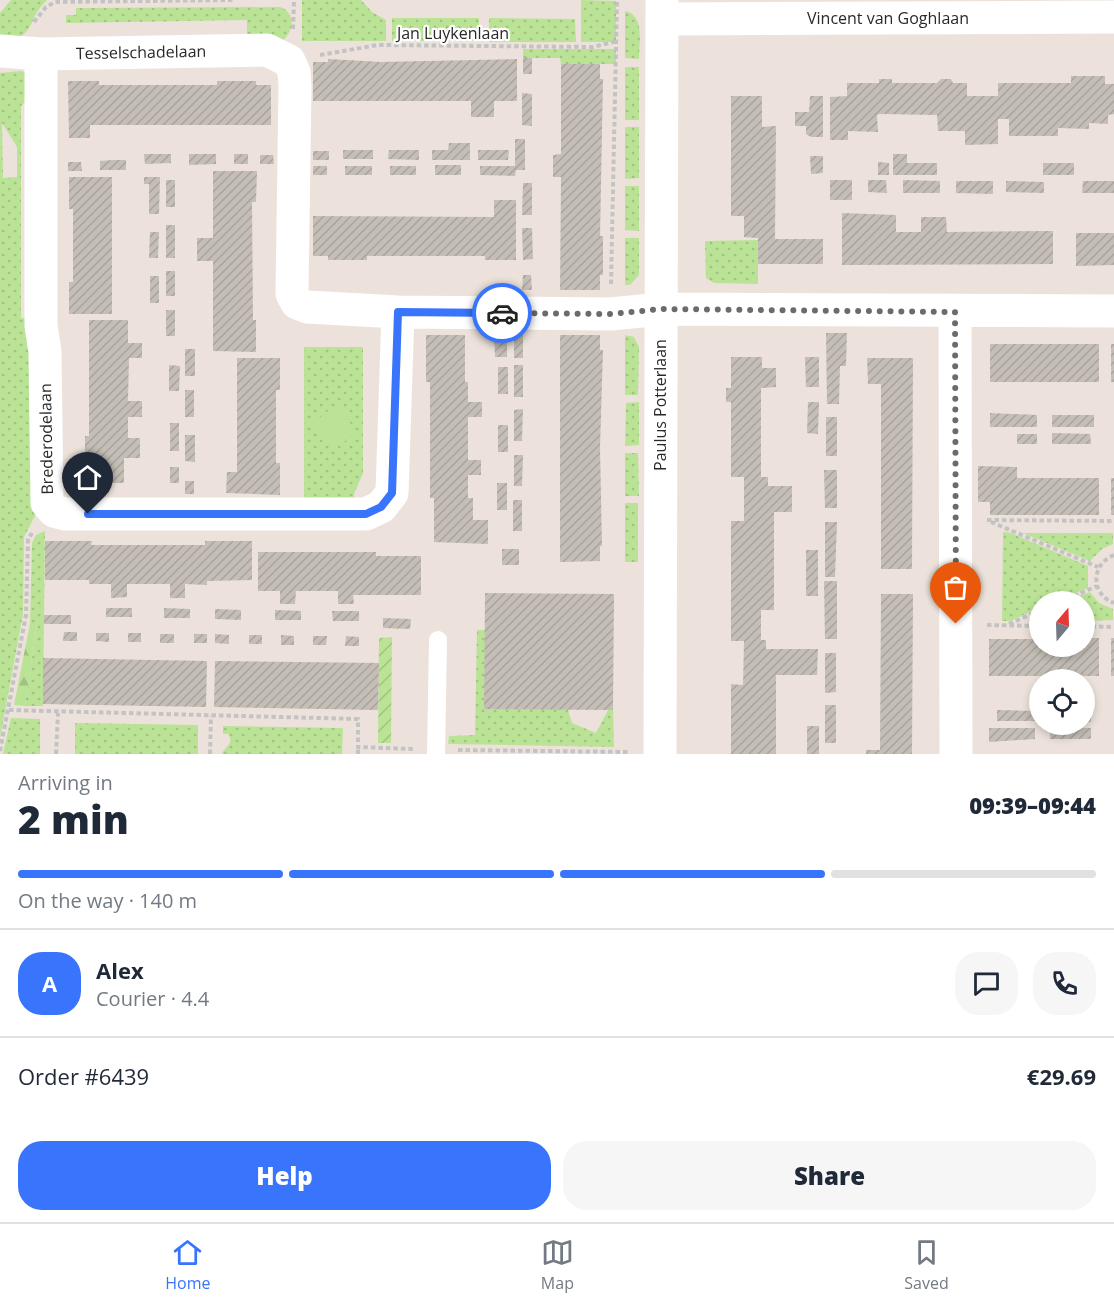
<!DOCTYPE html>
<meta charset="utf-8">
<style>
:root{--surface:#fff;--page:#f6f6f7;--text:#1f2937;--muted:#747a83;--line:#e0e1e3;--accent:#3874fc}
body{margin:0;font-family:"Open Sans",sans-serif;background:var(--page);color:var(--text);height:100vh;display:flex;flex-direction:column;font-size:22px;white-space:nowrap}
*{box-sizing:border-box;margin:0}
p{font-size:20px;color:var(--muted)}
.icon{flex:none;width:33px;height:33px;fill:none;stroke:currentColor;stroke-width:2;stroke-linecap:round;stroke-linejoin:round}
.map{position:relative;height:754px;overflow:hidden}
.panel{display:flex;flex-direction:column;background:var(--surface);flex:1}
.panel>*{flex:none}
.needle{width:39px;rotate:19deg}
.tools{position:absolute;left:1029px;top:591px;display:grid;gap:12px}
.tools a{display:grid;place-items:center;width:66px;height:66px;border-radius:50%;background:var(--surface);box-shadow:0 3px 9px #0003;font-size:30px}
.pin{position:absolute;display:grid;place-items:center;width:51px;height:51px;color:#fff;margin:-62px -26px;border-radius:50% 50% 50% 0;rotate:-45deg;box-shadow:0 0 6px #0007}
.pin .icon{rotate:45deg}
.courier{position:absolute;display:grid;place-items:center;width:60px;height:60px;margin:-30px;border:4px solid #3874fc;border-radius:50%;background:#fff;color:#222;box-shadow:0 2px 8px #0007}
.overview em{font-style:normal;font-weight:800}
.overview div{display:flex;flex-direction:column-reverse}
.overview{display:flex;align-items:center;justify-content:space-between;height:102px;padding:0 18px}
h1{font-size:39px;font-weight:800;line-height:45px}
.bar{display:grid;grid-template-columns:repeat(4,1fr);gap:9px 6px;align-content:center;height:72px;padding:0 18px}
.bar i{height:8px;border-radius:4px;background:var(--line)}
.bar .on{background:var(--accent)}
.bar p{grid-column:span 4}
.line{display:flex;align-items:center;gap:15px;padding:0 18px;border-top:2px solid var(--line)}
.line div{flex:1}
.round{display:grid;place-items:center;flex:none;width:63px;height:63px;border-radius:24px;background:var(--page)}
.action{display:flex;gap:12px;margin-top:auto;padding:12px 18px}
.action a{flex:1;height:69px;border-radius:24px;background:var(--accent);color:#fff;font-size:24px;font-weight:800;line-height:69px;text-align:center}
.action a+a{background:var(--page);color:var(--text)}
.dock{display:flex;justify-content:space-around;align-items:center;height:84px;border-top:2px solid var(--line);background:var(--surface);font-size:16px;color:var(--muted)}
.dock a{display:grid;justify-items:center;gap:3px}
.dock .on{color:var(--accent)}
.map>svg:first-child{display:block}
.grass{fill:url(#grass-dots);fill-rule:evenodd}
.forest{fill:url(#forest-firs)}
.park{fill:#bae396}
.garden{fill:url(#garden-furrows)}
.building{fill:url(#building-hatch)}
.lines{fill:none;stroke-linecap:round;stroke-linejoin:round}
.path{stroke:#c3c3c3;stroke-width:4;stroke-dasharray:4.5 3;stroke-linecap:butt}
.service{stroke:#fff;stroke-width:18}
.minor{stroke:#fff;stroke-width:33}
.done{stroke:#6d6a67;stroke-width:6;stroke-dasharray:0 10.8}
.route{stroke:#3874fc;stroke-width:8}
.labels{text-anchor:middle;stroke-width:4.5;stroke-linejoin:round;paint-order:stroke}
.street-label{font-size:16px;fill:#292929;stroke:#fff}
</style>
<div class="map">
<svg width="1114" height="754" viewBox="0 0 1114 754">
<defs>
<pattern id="grass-dots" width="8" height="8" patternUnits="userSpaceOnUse" patternTransform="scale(1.5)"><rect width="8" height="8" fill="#bae396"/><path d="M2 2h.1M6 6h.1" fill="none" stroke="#a0c381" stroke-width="1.8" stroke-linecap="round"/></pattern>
<pattern id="forest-firs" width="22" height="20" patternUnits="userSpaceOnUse" patternTransform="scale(1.5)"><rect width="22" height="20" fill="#bae396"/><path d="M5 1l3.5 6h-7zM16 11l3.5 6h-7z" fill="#a0c381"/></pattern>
<pattern id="garden-furrows" width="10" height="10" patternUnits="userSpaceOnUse" patternTransform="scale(1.5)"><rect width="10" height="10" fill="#bae396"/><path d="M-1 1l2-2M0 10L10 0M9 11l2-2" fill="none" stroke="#a0c381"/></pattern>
<pattern id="building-hatch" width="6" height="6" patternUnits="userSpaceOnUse" patternTransform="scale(1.5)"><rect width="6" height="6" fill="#c4beb6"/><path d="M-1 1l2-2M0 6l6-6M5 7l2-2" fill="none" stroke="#a8a39c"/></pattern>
</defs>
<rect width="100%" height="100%" fill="#ece2db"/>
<path class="grass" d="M11,0H47C24,22 40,35 0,43V13Z
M302,0H361L372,12L386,20V41H302Z
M581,0L616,1V42H581Z
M280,7C296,12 294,32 282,41L247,37V20L66,23V15H76V8Z
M625,11C645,15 639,42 639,59L625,58Z
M392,18H479V41H392Z
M489,18L575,19L576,42H489Z
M523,49H616V64H561L560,58H523Z
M625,67H639V120H625Z
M21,71L25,72L32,95L21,106V318H32L36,514L24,537L23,614L0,738V73ZM2,123L17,147V177L3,178Z
M625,127H639V178L625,179Z
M625,186H639V231L625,230Z
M625,238H639V275L630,285H625Z
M758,240V284L714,283L706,278L705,241Z
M625,335L634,337L639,347L638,395H625Z
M304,347H363V473L354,494V505L304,503Z
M639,402V445L625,446L626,403Z
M625,453H638L639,496H625Z
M625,503H638V562H625Z
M45,531L43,706H25L37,624L30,623L32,543L36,535Z
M1003,532L1011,533L1088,566V588L1055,601L1040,602L1039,608L1010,621H1002Z
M1023,533H1113V544L1102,549L1090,561Z
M1090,592L1099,603L1113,609V620L1085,621L1084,602L1067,601Z
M477,630H485L568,710L572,723L596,733L608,710H613L614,747L448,744L449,736L475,735Z
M11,718L40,719V754H3Z
M75,723L198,725V754H75Z
M223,726L343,728L342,754H222C224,747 235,744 228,734H223Z"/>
<path class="forest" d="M30,623H37L25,706L14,705Z"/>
<path class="park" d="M338,403L356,432L333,451L313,423Z"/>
<path class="garden" d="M392,637L391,743H378L379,638Z"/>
<path class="building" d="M523,58H532V74H523Z
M328,59L381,62L517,59V101H494V117H471V101H313V62H328Z
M561,64H600V79H603L600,236H603V275H600V290H560L561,177H553V155L561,154Z
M1071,76H1105V84H1114V114L1108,115V124L1089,123V129L1058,128V136H1009V119H998V144L965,145V131H938L937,115L880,114L877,115L878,132L848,131V140H830V97L847,96V83H879V79H892V83H937L941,79H951L953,83H967V96H998V83H1071Z
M68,81H99V85H217V81H256V85H271V125H90V138H69Z
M522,93L532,94V126L522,125Z
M731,96H762V127L776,126L775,239H823V264H758V238L744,237V216H731Z
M810,96H823V137H811L806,134V126H795V112H809Z
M515,139H525V170H516L515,176L480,175V166H515Z
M449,143H470V160H432V150H448Z
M343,150H373V159H343Z
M389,150H419V160L388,159Z
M478,150H509L508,160H478Z
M313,151H329V160H313Z
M144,154H171V163L145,164Z
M189,154H216V164L189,165Z
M234,154H248V164H234Z
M893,154H907V163H937V175H893Z
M260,155H273L274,164H260Z
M810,156H823V173L811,174Z
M113,160H126V170H100V161Z
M68,162H81L82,171H68Z
M878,162L889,163V175H878Z
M1043,163H1074V175H1043Z
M435,165H461V175H435Z
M313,166H327V175H313Z
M345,166H372V175H345Z
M390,166H416V175H390Z
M213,171H257L256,202H252L253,320H256V352L213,351V261H197V238H213Z
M69,177H112V314H69V282H73V209H69Z
M144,177H160L159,214H149V184H144Z
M166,180H175V207H166Z
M830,180H852V200H830Z
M868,180H886L887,193L868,192Z
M903,180L940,181V193H903Z
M956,181H993V194L956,193Z
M1006,181L1044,182V193L1006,192Z
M1083,181H1114V193H1082Z
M523,183H532V215H522Z
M494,200H516V260H485V256H367V260H328V256H313V216L494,217Z
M842,213L896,215V232H921V217H946L947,232L1053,231V264L842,265Z
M166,225H175V258H166Z
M522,228H532L533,259L523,260Z
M150,232H159L158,258H149Z
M1076,233H1114V265L1076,266Z
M166,271H175V296H166Z
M523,275H531L532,290H522Z
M150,276H159V303H150Z
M166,310H175V336H166Z
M89,320H128V343H142V358H129L128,401H142V417H128V438H140V458H124V483H85V436H89Z
M826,333H847L846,366H840L839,404H827Z
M426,335H465V382H468V402H482V417H468V460H481V475H468V498H473V520H488V544L434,542V498H430V382H426Z
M494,335H507V357H495Z
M514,335H523V358H514Z
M560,335H600V350H603L600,448L602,546H600V561L560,562Z
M990,344H1099V382H990Z
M1111,344H1114V382H1111Z
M185,349H195V376H185Z
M731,357H762V368H776V387L761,388V477H768V486H792V512H774V610H761V640H766V649H818L817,675H776V754H731V684L743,685L744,641H731V521H744V477H731V402H726V388H731Z
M805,357H819V387H806Z
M237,358H280V390H276V463H280V495L226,493L227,472H237Z
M867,358H913L912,569H881V384H868Z
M169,365L180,366L179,391H169Z
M514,365H523V397H514Z
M498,367H508V394H498Z
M185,390H194V417H185Z
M808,402H819L818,434L807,433Z
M523,409L522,441H514V410Z
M990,413L1037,415V427H990Z
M1052,415H1094V427H1052Z
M826,417H837V456H826Z
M170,423H179V451H170Z
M498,425H508V452H498Z
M1052,433L1090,434L1091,444H1052Z
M1017,434H1037V444H1017Z
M185,435H195V462L185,461Z
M514,455H523L522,486H514Z
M978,466L1017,467V478H1099V515H990V502H978Z
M170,467H179V483H170Z
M824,470H837V508H825Z
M1111,478H1114V515H1111Z
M185,481H194V494H185Z
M497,483H507V510H497Z
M513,500H522V531H513Z
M825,522H837L835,577H825Z
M45,541H92L91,545H205V541H252V580L207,581V585L185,584V598H170V584H127V597L111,598V584H89V580H45Z
M502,549H519V565H502Z
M806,550H818V596H806Z
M258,552H376V556H421V595H353L354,604H338V591H296L295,604H280V591H258Z
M824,581H837V639H825Z
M485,593L614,594L613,710L484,709Z
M881,594H913L912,754H866V750H880Z
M106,608H132V617H106Z
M164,608L190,609V618H164Z
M215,609L241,610V620L215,619Z
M275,610L301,611V620H275Z
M332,611H359V621H333Z
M44,615H71V624H44Z
M383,618L411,619L410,629L383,628Z
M64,632H77V641H63Z
M96,633H109V642L96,641Z
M128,633H141V642H128Z
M160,634H174V643H160Z
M194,634H207V643H194Z
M215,634L229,635V644L215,643Z
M249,635H262V644H249Z
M281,635L294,636V645H281Z
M313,636H327L326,645H313Z
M346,636L359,637V646H345Z
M1084,638H1099V676H989V639H1040V646H1084Z
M1111,638H1114V676H1111Z
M825,653H836V692L825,693Z
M43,658L207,661L206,707L43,704Z
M215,661L379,663L378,710L214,707Z
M825,705H836V743H825Z
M997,710L1035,711V721H997Z
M1084,710H1091V722H1084Z
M807,726H819V754H807Z
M989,728H1035V739L989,742Z
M1050,728H1091V739H1050Z"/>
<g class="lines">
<path class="path" d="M34,22L46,7L55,2L233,0
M293,29L294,0
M320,55L378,45L593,47L617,41
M611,284L617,0
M987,520L1114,521
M991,522L1098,567
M1114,555C1091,564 1090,594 1114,603
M1060,602L1097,586
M1009,624L1040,610
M987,625L1040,626
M1084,626L1114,627
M9,710L358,719V747L414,749
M458,750L630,752
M0,751L26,615L28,539L32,533
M56,754L58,713
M210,754L211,716
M358,754V747"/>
<path class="service" d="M436,754L438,640"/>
<path class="minor" d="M663,19L1114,17
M0,51L41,54L267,50L289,61L294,72L295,87L292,294L297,303L307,307L398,312L611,314L661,309L1114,311
M41,54V326L45,352L47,503L54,511L65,514H366L381,507L392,493L398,312
M955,312L956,754
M660,754L662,0"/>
</g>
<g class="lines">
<path class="done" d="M502,313L611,314L661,309L955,312L956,624"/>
<path class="route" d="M88,514H366L381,507L392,493L398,312L502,313"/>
</g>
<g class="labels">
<g class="street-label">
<text x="888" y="24">Vincent van Goghlaan</text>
<text x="453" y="39">Jan Luykenlaan</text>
<text transform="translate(141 52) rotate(-1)" y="6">Tesselschadelaan</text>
<text transform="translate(660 405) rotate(-90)" y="6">Paulus Potterlaan</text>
<text transform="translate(46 439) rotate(-91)" y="6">Brederodelaan</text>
</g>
</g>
</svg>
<div class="tools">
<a><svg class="needle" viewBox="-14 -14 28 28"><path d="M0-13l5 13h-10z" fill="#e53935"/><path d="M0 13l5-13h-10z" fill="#747a83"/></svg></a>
<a><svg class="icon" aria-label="locate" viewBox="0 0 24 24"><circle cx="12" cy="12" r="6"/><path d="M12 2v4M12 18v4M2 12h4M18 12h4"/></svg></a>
</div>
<div class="pin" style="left:956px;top:624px;background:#ea580c"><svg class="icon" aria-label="bag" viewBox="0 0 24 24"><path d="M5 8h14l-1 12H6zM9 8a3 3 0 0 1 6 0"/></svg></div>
<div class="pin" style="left:88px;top:514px;background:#1f2937"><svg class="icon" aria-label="home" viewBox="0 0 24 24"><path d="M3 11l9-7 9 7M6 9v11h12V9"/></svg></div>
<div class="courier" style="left:502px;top:313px"><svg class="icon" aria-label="car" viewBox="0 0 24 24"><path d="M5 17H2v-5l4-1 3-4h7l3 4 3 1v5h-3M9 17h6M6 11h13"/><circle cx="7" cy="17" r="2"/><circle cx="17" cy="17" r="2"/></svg></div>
</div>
<section class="panel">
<div class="overview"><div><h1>2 min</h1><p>Arriving in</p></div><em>09:39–09:44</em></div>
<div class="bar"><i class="on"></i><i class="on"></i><i class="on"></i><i></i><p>On the way · 140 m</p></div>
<div class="line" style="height:108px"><b class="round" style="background:var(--accent);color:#fff">A</b><div><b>Alex</b><p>Courier · 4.4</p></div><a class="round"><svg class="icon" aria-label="chat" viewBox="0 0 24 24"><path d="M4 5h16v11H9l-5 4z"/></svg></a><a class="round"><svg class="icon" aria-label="phone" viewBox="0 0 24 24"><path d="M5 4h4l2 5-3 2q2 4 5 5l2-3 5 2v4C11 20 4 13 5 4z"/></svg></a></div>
<div class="line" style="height:78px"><div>Order #6439</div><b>€29.69</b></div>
<div class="action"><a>Help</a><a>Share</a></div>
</section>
<nav class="dock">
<a class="on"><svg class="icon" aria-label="home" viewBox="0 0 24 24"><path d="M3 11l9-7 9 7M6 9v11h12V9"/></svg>Home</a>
<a><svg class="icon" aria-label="map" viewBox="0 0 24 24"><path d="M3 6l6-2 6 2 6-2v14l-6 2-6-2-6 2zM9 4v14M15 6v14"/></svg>Map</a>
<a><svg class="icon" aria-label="saved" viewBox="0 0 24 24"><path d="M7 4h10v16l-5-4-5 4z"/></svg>Saved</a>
</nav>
